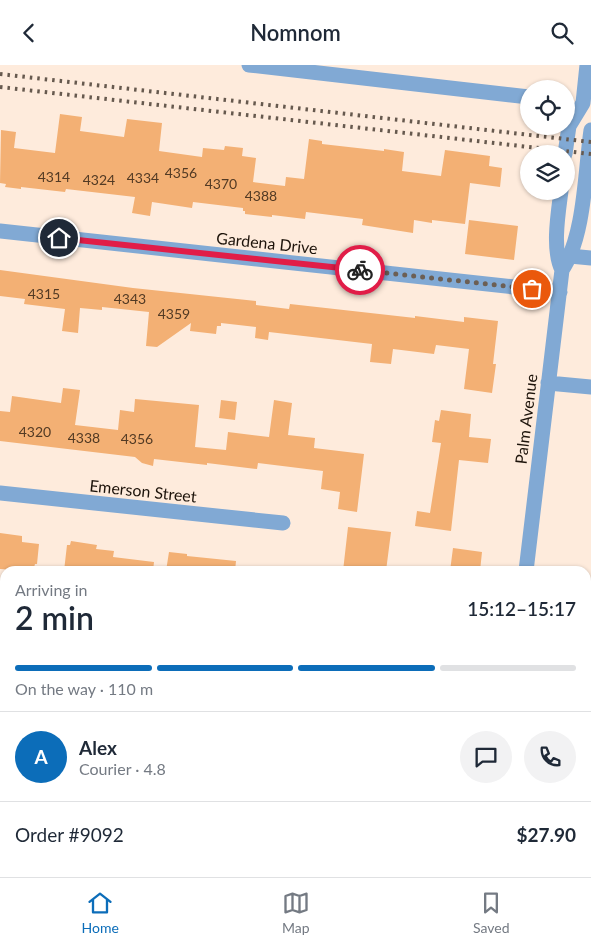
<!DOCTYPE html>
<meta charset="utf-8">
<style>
:root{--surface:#fff;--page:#f2f2f3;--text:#1f2937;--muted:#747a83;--line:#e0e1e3;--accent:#0c6db9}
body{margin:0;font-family:Lato,sans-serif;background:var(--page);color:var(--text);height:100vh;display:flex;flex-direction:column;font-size:19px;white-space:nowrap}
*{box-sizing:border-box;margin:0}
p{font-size:16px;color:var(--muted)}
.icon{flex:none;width:28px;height:28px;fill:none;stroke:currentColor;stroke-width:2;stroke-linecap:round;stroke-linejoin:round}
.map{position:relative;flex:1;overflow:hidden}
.panel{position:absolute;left:0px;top:501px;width:591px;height:311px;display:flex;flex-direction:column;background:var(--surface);border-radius:15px 15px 0 0;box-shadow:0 1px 4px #0004}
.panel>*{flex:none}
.controls{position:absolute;left:520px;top:15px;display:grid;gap:10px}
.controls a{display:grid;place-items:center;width:55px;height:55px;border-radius:50%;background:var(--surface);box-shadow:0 1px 4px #0004;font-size:25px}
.pin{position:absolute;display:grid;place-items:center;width:42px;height:42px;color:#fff;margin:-21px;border:2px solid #fff;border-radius:50%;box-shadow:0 1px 5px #0007}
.courier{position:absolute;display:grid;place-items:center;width:50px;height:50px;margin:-25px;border:4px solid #e11d48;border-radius:50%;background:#fff;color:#222;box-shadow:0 1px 6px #0007}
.overview em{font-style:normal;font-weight:600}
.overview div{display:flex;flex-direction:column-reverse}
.overview{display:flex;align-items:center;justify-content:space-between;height:85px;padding:0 15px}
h1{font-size:32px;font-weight:600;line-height:38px}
.bar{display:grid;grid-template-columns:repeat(4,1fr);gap:8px 5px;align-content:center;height:60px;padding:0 15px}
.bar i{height:6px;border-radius:4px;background:var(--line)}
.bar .active{background:var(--accent)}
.bar p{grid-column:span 4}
.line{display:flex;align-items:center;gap:12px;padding:0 15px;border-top:1px solid var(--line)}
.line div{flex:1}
.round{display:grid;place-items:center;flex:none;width:52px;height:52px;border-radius:26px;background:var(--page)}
header{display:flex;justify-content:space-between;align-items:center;height:65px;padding:0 15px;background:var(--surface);font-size:22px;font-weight:600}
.menu{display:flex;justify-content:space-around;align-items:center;height:70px;border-top:1px solid var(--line);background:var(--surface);font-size:14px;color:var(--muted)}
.menu a{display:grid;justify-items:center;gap:2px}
.menu .active{color:var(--accent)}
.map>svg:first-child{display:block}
.building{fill:#f3b074}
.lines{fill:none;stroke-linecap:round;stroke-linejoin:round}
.minor{stroke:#81a9d4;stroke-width:15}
.rail{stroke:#66594e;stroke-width:4;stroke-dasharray:2.5 5;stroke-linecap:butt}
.done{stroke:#6c5f54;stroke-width:5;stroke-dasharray:0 9}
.route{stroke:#e11d48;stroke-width:6}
.labels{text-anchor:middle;stroke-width:4;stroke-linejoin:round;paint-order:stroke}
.number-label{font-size:14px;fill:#523a24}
.street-label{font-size:16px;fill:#1d130a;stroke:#feebdc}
</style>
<header><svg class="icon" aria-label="back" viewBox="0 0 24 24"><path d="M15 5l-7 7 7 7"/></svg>Nomnom<svg class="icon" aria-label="search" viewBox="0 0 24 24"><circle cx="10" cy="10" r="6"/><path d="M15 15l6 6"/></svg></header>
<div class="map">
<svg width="591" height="812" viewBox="0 0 591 812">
<rect width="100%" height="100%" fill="#feebdc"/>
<path class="building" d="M60,49L82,52L80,66L124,72L127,54L162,58L159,86L202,92L203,83L224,85L225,81L243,83L242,91L256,93L253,117L285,121L286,112L304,114L309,74L322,76V79L384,86V84L404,87L402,106L441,111L445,85L490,91L489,101L502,103L500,122L470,118L465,159L432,155V158L414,155L413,168L362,160L363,154L306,147L305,154L272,150V152L245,149V146H243V143L193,137L192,143L152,137L150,151L132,148L135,132L66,124L65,127L21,122V124L5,122L6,119L0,118L1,65L16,67L14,83L55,88Z
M469,155L518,161L514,195L465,189Z
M0,205L133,223L256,236V240L289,244L290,239L415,253V251L464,257V252L498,256L493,299H496L492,328L464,324L469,284L436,280L434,289L393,284L391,299L370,297L372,279L269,267L268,275L255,273L256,262L221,258V261H217L216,269L190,266L191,258L157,282L146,281L149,247L102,242V245L80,243L78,268L62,266L65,244L24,239L25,234L0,231Z
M63,323L80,325L75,360L118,365L120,345L134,347L135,334L199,340L195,382L226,385L228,367L269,372L274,335L292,338L288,370L315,373L314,383L364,389L357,447L338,444L340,427L321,424L323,406L258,398L257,404L207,398V400L154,394L153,401L142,398L135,392L0,376V346L10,347L12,331L61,338Z
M221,335L237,337L235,355L219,353Z
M441,345L471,349L469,372L491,374L488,398L459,395L451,466L415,461L417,446L430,448L441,378L432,377L435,355L439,356Z
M348,462L391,467L386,506L362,503V506H343Z
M0,468L22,471V477L39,479L37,499H35L33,506L0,504Z
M71,476L97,480L96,484L114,486L113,492L154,497L153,506H64L67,480H70Z
M453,483L482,487L480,506H450Z
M169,487L187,489V491L236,496L235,506H166Z"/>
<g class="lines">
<path class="minor" d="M249,0L529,32
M565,89L569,61L583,38L587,0
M561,126C558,149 552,185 562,205
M0,166L560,227
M570,191L591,193
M548,318L591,322
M0,428L283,458
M526,506L562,205C585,171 585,106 591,65
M0,554L5,555
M586,602L591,603
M0,758H5
M468,808L489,810"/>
<path class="rail" d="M0,9L591,77
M0,22L591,89"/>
</g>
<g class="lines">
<path class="done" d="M360,205L532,224"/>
<path class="route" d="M59,173L360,205"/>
</g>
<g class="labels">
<g class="number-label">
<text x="181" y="113">4356</text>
<text x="54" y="117">4314</text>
<text x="143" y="118">4334</text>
<text x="99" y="120">4324</text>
<text x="221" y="124">4370</text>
<text x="261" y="136">4388</text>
<text x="44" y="234">4315</text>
<text x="130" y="239">4343</text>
<text x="174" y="254">4359</text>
<text x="35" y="372">4320</text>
<text x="84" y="378">4338</text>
<text x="137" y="379">4356</text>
</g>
<g class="street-label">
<text transform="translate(267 178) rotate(6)" y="6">Gardena Drive</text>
<text transform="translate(526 354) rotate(-83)" y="6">Palm Avenue</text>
<text transform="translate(143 426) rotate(6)" y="6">Emerson Street</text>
</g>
</g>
</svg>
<div class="controls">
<a><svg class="icon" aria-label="locate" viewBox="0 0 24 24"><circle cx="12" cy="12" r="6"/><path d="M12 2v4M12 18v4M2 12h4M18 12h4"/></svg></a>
<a><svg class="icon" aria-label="layers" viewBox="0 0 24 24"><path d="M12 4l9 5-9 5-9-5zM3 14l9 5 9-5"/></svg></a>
</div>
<div class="pin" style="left:532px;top:224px;background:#ea580c"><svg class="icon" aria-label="bag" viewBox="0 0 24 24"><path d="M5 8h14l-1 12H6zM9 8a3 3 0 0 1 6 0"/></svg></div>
<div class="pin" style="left:59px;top:173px;background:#1f2937"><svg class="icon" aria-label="home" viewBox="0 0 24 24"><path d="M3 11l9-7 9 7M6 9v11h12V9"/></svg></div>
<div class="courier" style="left:360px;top:205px"><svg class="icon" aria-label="bike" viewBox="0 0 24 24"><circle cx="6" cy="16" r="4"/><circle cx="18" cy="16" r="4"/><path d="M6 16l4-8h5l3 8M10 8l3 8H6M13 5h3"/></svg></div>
<section class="panel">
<div class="overview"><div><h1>2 min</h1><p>Arriving in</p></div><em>15:12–15:17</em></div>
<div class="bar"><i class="active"></i><i class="active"></i><i class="active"></i><i></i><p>On the way · 110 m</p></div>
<div class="line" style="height:90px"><b class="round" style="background:var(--accent);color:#fff">A</b><div><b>Alex</b><p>Courier · 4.8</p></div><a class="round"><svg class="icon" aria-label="chat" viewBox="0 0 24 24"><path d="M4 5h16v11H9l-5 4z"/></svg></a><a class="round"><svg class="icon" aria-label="phone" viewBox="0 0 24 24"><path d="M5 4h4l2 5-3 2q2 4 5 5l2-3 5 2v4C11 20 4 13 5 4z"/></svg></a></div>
<div class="line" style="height:65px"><div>Order #9092</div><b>$27.90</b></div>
</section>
</div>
<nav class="menu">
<a class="active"><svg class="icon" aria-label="home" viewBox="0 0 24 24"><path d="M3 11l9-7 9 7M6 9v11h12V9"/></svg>Home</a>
<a><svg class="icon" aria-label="map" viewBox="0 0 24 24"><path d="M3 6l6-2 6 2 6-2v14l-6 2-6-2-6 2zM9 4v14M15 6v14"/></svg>Map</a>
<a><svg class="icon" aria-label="saved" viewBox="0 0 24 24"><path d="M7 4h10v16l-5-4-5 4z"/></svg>Saved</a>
</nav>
